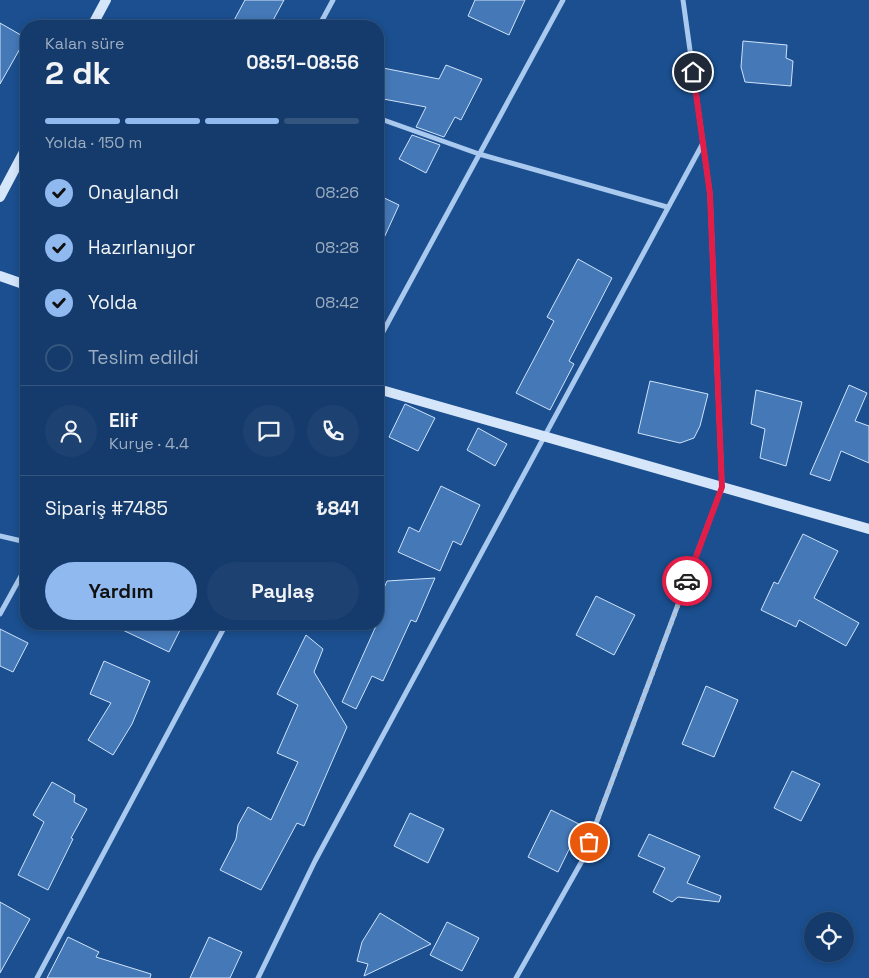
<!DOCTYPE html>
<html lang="tr">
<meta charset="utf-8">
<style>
:root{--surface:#143b6b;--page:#1d4271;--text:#f1f3f6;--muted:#9dadc1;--line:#33557e;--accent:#90b9f0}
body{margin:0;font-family:"Space Grotesk",sans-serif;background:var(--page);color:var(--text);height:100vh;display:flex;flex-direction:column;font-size:19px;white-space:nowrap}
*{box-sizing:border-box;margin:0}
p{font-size:16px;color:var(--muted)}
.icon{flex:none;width:28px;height:28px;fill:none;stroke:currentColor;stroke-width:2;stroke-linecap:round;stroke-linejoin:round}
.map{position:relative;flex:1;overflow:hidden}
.drawer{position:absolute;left:20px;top:20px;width:364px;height:610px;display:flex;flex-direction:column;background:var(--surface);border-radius:20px;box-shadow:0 2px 8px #0003,0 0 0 1px var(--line)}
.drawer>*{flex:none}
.tools{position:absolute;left:804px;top:912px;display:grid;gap:10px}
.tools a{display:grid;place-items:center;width:50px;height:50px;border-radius:50%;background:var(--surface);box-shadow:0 2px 8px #0003,0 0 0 1px var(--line);font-size:25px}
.pin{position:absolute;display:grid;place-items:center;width:42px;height:42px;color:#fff;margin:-21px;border:2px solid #fff;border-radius:50%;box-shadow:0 1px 5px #0007}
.courier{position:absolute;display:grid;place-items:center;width:50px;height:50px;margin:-25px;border:4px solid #e11d48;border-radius:50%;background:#fff;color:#222;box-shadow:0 1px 6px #0007}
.headline em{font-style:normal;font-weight:700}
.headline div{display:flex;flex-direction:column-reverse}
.headline{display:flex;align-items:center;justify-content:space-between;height:85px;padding:0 25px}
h1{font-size:32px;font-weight:700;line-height:38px}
.bar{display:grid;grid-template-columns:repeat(4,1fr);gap:8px 5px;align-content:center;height:60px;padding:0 25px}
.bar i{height:6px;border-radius:4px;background:var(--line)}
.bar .on{background:var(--accent)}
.bar p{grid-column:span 4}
.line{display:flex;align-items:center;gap:12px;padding:0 25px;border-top:1px solid var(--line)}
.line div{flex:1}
.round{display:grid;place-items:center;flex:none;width:52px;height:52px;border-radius:26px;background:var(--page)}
ol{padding:0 25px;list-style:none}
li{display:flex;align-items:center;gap:15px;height:55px}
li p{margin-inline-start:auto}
li .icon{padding:5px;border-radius:50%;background:var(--accent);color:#111;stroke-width:4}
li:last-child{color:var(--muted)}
li i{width:28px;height:28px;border:2px solid var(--line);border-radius:50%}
.primary-button{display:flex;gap:10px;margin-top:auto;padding:10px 25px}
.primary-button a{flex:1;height:58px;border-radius:30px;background:var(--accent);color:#111;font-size:20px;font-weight:700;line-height:58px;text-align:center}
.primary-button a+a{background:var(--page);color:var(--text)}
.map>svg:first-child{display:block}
.building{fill:#4478b7;stroke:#cfe3fa}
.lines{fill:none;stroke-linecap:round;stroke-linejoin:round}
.street{stroke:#a9c9ee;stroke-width:5}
.secondary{stroke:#d6e6fa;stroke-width:10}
.done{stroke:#afc1d8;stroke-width:5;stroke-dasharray:0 9}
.route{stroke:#e11d48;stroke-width:6}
</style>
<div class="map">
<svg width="869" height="978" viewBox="0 0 869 978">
<rect width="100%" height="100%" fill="#1b4f8f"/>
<path class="building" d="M245,0H284L270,26H231Z
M475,0H525L509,35L468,16Z
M0,23L26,38L0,84Z
M743,41L787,45L786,58L793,61L791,86L745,82L741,67Z
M446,65L482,79L461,120L455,117L444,137L416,127L426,107L378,98V67L439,79Z
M412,135L440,145L426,173L399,159Z
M378,195L399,205L378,251Z
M578,259L612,278L569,361L574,364L550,410L516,393L554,321L547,317Z
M650,381L708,394L700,426L694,438L680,443L638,433Z
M849,385L867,393L855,421L869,426V463L841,451L830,481L810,474Z
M756,390L802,402L786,466L760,458L765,429L751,424Z
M405,404L435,418L418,451L389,437Z
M478,428L507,444L495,466L467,450Z
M441,486L480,505L461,545L453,541L440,571L398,552L409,527L419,532Z
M803,534L838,551L814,598L859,623L846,646L799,620L796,627L761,610L774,582L778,584Z
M435,578L416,622L411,620L383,681L372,676L356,709L342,702L384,608L378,605V602L387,581Z
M596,596L635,615L614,655L576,635Z
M110,624H183L169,652Z
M0,629L28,643L13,672L0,666Z
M306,635L323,649L314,672L347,727L304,826L297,823L261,890L220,870L236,839L238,825L248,807L271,820L298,762L277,753L298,705L277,694Z
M104,661L150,681L132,724L113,755L88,740L111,703L90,694Z
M706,686L738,700L714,757L682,744Z
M792,771L820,784L801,821L774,808Z
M52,782L75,795L74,802L87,809L71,838L73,839L48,890L18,875L44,822L33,815Z
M551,810L581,825L558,872L528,857Z
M410,813L444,829L428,863L394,846Z
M649,834L700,856L687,883L721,896L719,902L678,897L672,902L653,892L665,868L638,856Z
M0,902L30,919L0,973Z
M380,913L431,944L364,976L368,964L357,961L362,942Z
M447,922L479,938L462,971L430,955Z
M68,937L99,952L96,957L151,974L150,978H47Z
M209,937L242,952L230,978H190Z"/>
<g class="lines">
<path class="street" d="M319,26L333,0
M378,118L479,154L667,207
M378,341L563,0
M0,536L26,542
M0,614L26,567
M37,978L226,624
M258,978L315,861L703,143
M516,978L582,861L722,487L710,194L683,0"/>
<path class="secondary" d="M92,26L106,0
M0,197L26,148
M0,276L26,285
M378,389L869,529"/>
</g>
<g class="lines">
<path class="done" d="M589,842L687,581"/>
<path class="route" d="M687,581L722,487L710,194L693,72"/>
</g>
</svg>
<div class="tools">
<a><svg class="icon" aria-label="locate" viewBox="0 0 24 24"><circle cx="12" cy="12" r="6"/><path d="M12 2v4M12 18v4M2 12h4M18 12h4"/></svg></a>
</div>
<div class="pin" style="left:589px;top:842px;background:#ea580c"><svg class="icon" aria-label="bag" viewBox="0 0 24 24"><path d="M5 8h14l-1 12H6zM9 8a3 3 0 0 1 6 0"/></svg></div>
<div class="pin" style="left:693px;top:72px;background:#1f2937"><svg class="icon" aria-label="home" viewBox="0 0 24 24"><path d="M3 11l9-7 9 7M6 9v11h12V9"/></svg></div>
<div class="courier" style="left:687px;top:581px"><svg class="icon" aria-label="car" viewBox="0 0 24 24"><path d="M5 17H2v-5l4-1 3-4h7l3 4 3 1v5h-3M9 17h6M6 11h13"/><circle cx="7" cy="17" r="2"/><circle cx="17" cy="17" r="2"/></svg></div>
<section class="drawer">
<div class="headline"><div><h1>2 dk</h1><p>Kalan süre</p></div><em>08:51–08:56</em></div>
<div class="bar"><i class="on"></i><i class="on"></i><i class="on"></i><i></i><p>Yolda · 150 m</p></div>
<ol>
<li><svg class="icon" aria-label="check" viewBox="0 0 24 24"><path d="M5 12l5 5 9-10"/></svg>Onaylandı<p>08:26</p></li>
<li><svg class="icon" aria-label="check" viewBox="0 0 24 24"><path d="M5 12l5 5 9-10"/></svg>Hazırlanıyor<p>08:28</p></li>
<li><svg class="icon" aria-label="check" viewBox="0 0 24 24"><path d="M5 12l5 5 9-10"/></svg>Yolda<p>08:42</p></li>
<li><i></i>Teslim edildi</li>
</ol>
<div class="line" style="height:90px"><a class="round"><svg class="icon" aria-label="person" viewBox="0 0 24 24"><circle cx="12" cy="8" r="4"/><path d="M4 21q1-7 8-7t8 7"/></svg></a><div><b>Elif</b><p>Kurye · 4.4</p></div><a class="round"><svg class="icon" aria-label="chat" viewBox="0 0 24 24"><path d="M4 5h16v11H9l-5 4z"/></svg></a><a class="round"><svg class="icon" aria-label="phone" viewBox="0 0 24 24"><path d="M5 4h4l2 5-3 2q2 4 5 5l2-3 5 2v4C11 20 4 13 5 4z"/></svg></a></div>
<div class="line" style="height:65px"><div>Sipariş #7485</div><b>₺841</b></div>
<div class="primary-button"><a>Yardım</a><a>Paylaş</a></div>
</section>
</div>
